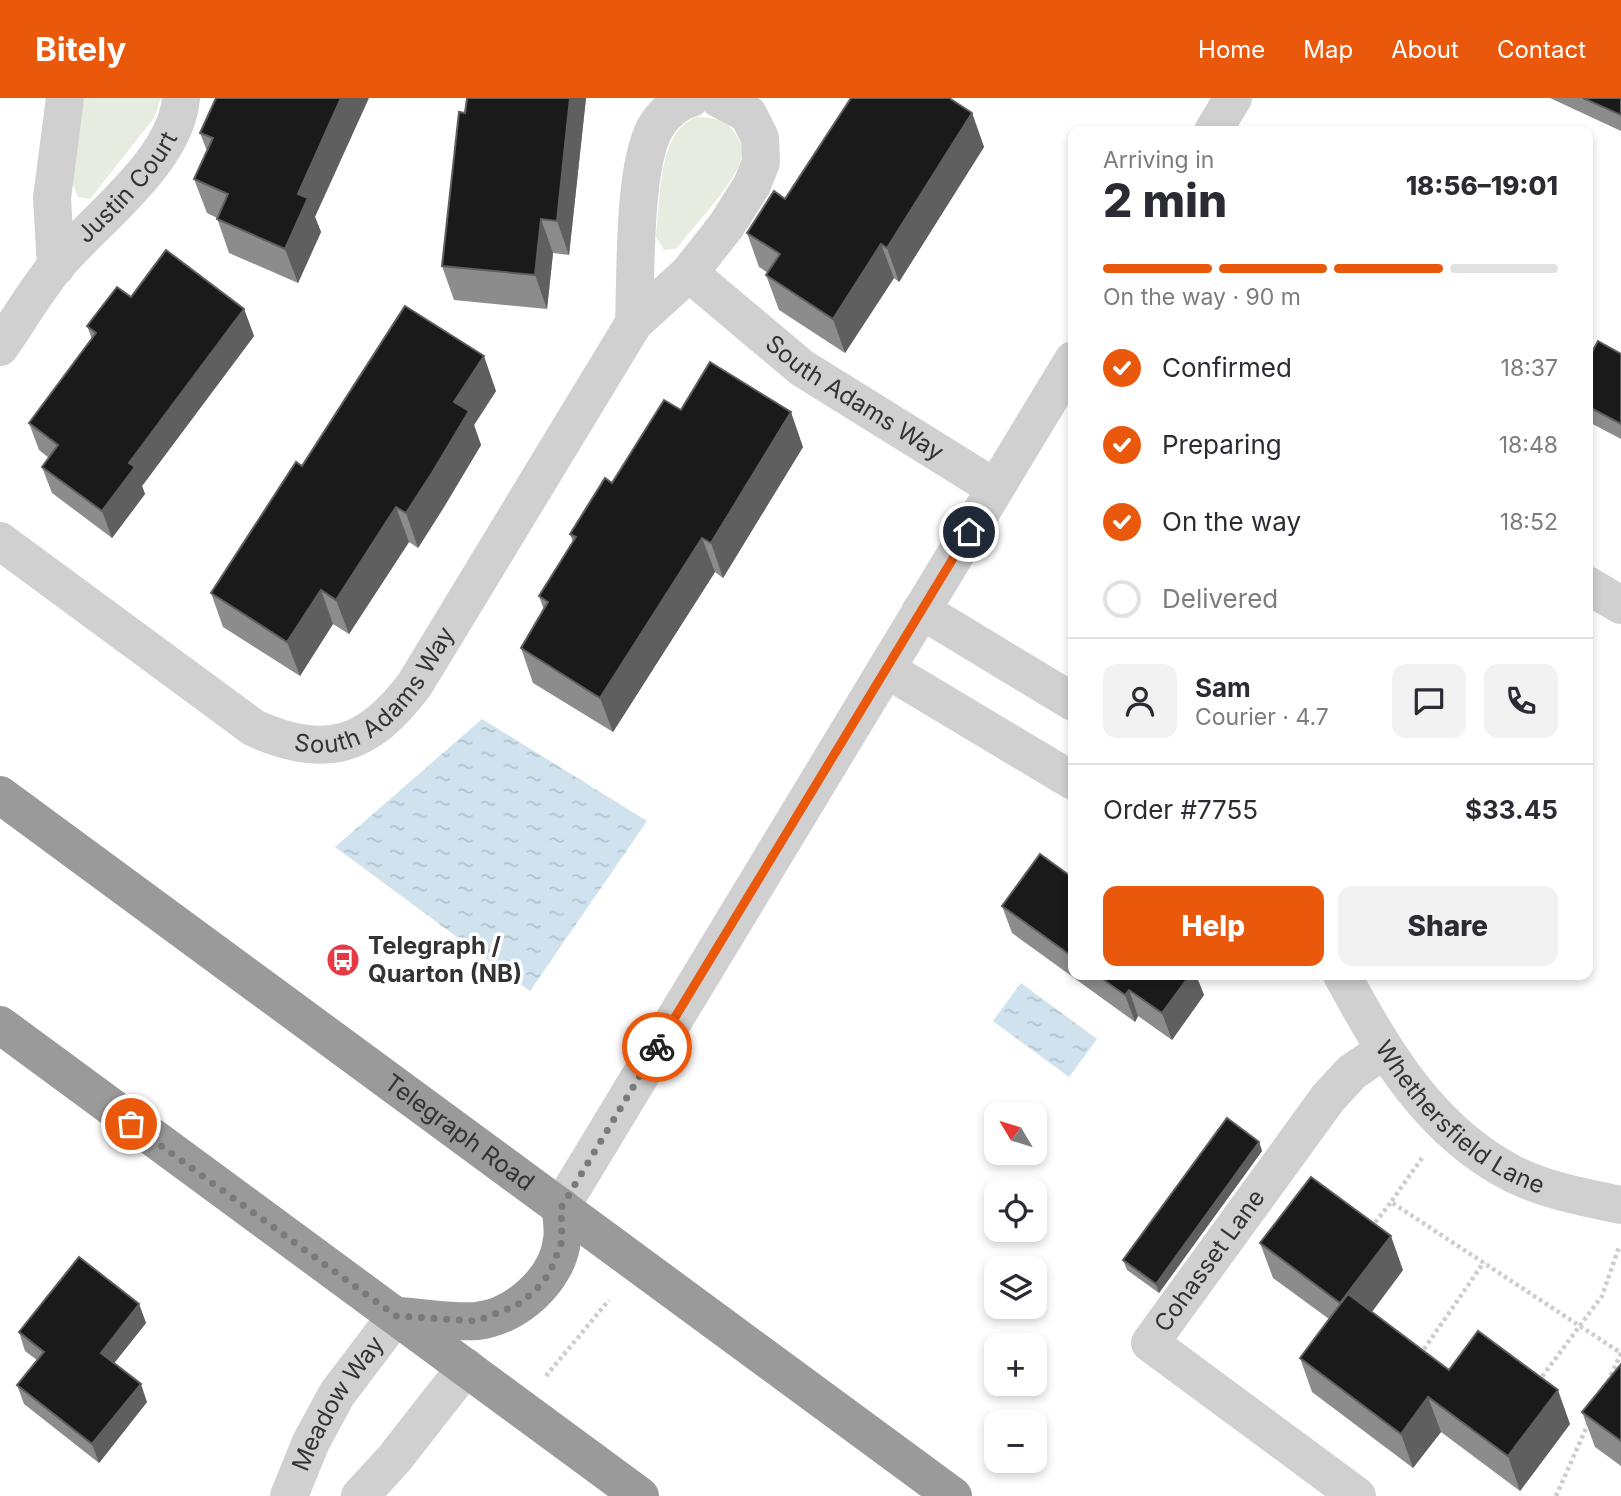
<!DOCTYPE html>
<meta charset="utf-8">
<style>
:root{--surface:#fff;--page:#f2f2f3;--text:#2b2b33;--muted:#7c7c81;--line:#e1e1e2;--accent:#ea580c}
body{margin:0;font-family:Inter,sans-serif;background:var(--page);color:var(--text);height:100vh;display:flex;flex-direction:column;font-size:26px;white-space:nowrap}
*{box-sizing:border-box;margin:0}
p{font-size:23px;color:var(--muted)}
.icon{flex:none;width:38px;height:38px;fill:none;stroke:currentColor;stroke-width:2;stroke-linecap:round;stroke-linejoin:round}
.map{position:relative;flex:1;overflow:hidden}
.panel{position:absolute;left:1068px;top:28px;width:525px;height:854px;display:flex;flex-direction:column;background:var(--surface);border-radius:14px;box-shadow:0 4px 10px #0003}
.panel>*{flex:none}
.needle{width:46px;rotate:308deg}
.controls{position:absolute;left:984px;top:1004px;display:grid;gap:14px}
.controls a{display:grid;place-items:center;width:63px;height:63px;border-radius:14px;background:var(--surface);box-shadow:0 4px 10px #0003;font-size:35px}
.pin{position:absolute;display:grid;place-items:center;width:60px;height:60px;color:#fff;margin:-30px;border:4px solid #fff;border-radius:50%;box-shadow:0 2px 7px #0007}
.courier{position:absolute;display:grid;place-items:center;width:70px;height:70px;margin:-35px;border:5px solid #ea580c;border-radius:50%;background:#fff;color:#222;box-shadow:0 2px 9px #0007}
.summary em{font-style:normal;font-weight:800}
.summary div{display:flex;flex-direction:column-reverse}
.summary{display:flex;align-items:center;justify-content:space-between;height:119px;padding:0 35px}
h1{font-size:46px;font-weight:800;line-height:52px}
.bar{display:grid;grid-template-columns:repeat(4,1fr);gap:10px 7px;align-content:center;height:84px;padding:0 35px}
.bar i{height:9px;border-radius:5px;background:var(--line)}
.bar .on{background:var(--accent)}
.bar p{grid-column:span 4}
.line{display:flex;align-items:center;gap:18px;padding:0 35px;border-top:2px solid var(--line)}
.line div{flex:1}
.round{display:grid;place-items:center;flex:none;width:74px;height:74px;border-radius:14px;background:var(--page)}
ol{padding:0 35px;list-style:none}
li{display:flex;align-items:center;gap:21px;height:77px}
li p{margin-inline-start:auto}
li .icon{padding:7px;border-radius:50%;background:var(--accent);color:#fff;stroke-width:4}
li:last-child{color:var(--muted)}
li i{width:38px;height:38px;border:4px solid var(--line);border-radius:50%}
.cta{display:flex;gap:14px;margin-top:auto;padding:14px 35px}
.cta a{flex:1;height:80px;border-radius:14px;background:var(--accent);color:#fff;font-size:28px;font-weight:800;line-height:80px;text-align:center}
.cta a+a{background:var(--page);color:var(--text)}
header{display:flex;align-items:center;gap:42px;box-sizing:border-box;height:98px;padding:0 35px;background:var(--accent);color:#fff}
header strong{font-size:33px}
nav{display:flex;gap:38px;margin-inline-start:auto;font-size:24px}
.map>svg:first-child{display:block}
.green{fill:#e6ecdf}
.water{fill:url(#water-ripples)}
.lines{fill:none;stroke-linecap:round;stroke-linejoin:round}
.path{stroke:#cdcdcd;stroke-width:4.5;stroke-dasharray:3.5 3.5;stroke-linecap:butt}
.minor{stroke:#d0d0d0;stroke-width:38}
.highway{stroke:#9a9a9a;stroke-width:38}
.wall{fill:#8c8c8c}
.shaded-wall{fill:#5f5f5f}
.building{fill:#1a1a1a;stroke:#5f5f5f;stroke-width:2}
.done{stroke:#7a7a7a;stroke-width:7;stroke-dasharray:0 12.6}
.route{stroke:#ea580c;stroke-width:9}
.labels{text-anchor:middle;stroke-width:7;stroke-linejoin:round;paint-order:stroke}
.street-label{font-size:24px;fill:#333;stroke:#fff}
.poi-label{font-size:24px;font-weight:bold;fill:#333;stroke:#fff;text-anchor:start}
</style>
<header>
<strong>Bitely</strong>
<nav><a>Home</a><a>Map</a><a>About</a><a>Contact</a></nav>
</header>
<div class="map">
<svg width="1621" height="1398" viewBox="0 0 1621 1398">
<defs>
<pattern id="water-ripples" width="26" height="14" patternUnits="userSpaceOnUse" patternTransform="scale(1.75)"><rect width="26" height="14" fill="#cfe2ee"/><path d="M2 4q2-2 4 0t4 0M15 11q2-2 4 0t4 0" fill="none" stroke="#b2c2cd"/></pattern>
</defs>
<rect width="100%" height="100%" fill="#fff"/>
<path class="green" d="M84,0H161L154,20L90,101L78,99L72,84Z
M697,19C710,19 723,21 732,31C737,38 743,47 742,56C741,78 696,126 681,145L676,151L664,152L656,139C661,102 657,32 697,19Z"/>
<path class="water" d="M482,621L647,723L530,893L335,749Z
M1021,885L1097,941L1069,979L993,923Z"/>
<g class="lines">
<path class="path" d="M1422,1060L1391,1104L1621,1255L1607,1286
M1371,1130L1391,1104
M1420,1257L1484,1164
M546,1278L609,1202
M1538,1284L1602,1198L1619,1149
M1556,1398L1588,1326"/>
<g class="minor">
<path d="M1213,33L1233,0"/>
<path d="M56,169L52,100L65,0"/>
<path id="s1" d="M689,175L802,270L995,390"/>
<path d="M634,225C636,177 633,70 655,30C663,16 677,4 691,0"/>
<path id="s2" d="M0,249C18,223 35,194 55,169C93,123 176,64 181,0"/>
<path id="s3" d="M0,443L254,630C326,662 368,649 415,586L634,225L689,175L726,128L752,87L761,64L760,40L748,16L718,0"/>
<path d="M1587,487L1621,507"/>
<path d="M921,512L1073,604"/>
<path d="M886,571L1073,683"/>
<path id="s4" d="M1342,877C1385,956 1430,1033 1513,1076C1547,1093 1584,1099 1621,1107"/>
<path d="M561,1109L1073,262"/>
<path id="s5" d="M289,1398L311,1344L337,1296L396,1218"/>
<path d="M360,1398L394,1361L466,1269"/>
<path id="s6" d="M1357,1398L1150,1245L1328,1000L1352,974L1383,953"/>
</g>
<g class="highway">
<path id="s7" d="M0,697L953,1398"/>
<path d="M0,927L640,1398"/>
<path d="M396,1218C422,1219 451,1225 477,1223C516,1219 558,1181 562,1142C564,1132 561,1120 561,1109"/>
</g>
</g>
<path class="wall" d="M216,0L315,119L321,134L298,185L229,155L217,120L207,115L194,81L207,53L200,35Z
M586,0L569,157L553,155L547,211L454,202L442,168L465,15Z
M1550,0H1621V33Z
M972,15L984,49L899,184L894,180L845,255L779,212L766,177L768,175L759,169L747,135L785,101Z
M131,199L244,211L254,238L142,388L145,396L112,440L52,395L42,369L49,360L39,352L29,325L92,241L87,228Z
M1621,256V341L1587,323V263Z
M496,293L474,327L481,347L444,409L418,450L409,444L349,536L333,526L300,578L223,529L211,495L302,368Z
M681,312L803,349L723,480L715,474L613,634L533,585L521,550L544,512L539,498L573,444L570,436L612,385Z
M1073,780V877H1196L1204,897L1172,942L1138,918L1135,924L1012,835L1002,808Z
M1259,1044L1262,1053L1159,1195L1127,1172L1123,1162Z
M1260,1145L1403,1172L1372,1214L1449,1272L1570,1326L1520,1393L1441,1334L1413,1370L1312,1294L1300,1260L1329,1221L1273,1180Z
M139,1206L146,1225L114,1265L147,1304L99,1365L24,1306L17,1287L37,1262L25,1253L19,1234Z
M1621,1266V1368L1595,1349L1582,1314Z"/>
<path class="shaded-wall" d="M341,0H369L315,119L321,134L298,185L285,151L298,96Z
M570,0H586L569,157L557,123Z
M972,15L984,49L899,184L887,150Z
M541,121L553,155L547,211L535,177Z
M881,146L894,180L845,255L833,221Z
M244,211L254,238L142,388L145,396L112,440L102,413L129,365Z
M484,258L496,293L474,327L481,347L444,409L418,450L406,415L454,304Z
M791,314L803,349L723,480L711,445Z
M396,409L409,444L349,536L336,502Z
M702,440L715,474L613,634L600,600Z
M321,492L333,526L300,578L287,544Z
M1190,877H1196L1204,897L1172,942L1162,915Z
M1129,892L1138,918L1135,924L1125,897Z
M1259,1044L1262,1053L1159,1195L1156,1186Z
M1391,1138L1403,1172L1353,1239L1340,1205Z
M139,1206L146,1225L108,1273L101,1255Z
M141,1286L147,1304L99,1365L92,1346Z
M1558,1292L1570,1326L1520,1393L1508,1358Z
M1428,1299L1441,1334L1413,1370L1401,1336Z"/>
<path class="building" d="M216,0H341L298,96L308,100L285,151L217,121L228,96L194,81L213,40L200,35Z
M467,0H570L557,123L541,121L535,177L442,168L459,14L465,15Z
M851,0H949L972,15L887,150L881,146L833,221L766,177L780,156L747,135L774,93L785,101Z
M1583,0H1621V17Z
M166,152L244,211L129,365L135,369L102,413L42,369L58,347L29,325L96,235L87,228L117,189L131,199Z
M405,208L484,258L454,304L469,313L432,375L406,415L396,409L336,502L321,492L287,544L211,495L296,364L302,368Z
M1598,243L1621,256V326L1587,308V263Z
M710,264L791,314L711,445L702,440L600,600L521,550L548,504L539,498L576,439L570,436L605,380L612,385L664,302L681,312Z
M1040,756L1073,780V859L1002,808Z
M1097,877H1190L1162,915L1129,892L1125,897Z
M1227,1020L1259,1044L1156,1186L1123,1162Z
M1311,1079L1391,1138L1340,1205L1260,1145Z
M79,1159L139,1206L101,1255L141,1286L92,1346L17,1287L44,1254L19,1234Z
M1348,1196L1449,1272L1478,1233L1558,1292L1508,1358L1428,1299L1401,1336L1300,1260Z
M1621,1266V1343L1582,1314Z"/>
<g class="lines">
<path class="done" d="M131,1026L396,1218L477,1223L517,1207L535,1193L550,1175L562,1143L561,1110L657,949"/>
<path class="route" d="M657,949L969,434"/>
</g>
<defs>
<symbol id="bus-disc" viewBox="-11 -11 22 22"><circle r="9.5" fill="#e63946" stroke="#fff"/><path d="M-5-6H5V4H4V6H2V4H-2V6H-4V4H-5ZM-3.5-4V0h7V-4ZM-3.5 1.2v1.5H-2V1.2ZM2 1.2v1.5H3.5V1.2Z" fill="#fff"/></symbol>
</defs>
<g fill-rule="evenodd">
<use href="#bus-disc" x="324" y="843" width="38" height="38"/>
</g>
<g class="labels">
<g class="street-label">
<text dy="8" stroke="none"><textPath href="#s2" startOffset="205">Justin Court</textPath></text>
<text dy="8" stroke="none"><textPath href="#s1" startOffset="208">South Adams Way</textPath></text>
<text dy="8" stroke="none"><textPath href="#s3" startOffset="462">South Adams Way</textPath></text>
<text dy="8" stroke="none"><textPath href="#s4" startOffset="189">Whethersfield Lane</textPath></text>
<text dy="8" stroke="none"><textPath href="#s7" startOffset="570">Telegraph Road</textPath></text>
<text dy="8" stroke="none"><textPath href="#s6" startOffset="359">Cohasset Lane</textPath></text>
<text dy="8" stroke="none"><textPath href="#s5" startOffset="105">Meadow Way</textPath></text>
</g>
<g class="poi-label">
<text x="368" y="856">Telegraph /<tspan x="368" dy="28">Quarton (NB)</tspan></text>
</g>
</g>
</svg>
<div class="controls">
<a><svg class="needle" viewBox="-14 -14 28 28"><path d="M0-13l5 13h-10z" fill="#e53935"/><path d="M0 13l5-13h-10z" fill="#7c7c81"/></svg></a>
<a><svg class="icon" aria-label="locate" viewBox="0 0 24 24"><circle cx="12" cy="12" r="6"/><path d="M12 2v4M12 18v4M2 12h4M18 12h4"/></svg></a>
<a><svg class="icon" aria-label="layers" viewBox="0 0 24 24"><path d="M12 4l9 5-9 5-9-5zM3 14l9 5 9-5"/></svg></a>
<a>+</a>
<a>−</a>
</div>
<div class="pin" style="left:131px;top:1026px;background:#ea580c"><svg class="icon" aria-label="bag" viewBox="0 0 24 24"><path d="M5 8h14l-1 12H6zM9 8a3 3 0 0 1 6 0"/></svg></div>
<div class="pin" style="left:969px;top:434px;background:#1f2937"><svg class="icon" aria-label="home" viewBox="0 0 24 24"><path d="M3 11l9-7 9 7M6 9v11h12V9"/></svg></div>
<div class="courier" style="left:657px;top:949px"><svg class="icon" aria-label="bike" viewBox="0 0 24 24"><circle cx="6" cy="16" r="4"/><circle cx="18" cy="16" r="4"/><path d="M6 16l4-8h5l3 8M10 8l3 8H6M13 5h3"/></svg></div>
<section class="panel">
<div class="summary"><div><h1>2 min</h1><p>Arriving in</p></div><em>18:56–19:01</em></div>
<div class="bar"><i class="on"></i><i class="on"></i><i class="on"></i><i></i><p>On the way · 90 m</p></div>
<ol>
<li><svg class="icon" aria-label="check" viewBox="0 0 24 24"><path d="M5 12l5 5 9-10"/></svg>Confirmed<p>18:37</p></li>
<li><svg class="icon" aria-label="check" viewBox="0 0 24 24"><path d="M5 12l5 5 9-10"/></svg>Preparing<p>18:48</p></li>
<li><svg class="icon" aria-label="check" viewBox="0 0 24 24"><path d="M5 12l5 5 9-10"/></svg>On the way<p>18:52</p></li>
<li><i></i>Delivered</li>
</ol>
<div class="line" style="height:126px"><a class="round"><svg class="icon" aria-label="person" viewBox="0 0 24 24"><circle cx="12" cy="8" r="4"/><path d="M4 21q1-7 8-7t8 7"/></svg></a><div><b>Sam</b><p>Courier · 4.7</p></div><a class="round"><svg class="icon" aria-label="chat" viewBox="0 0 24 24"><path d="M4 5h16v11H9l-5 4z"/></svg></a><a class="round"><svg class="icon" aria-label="phone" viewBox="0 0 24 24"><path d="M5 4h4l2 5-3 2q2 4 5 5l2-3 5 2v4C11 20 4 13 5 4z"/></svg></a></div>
<div class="line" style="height:91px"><div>Order #7755</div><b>$33.45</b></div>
<div class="cta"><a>Help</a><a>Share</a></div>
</section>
</div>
